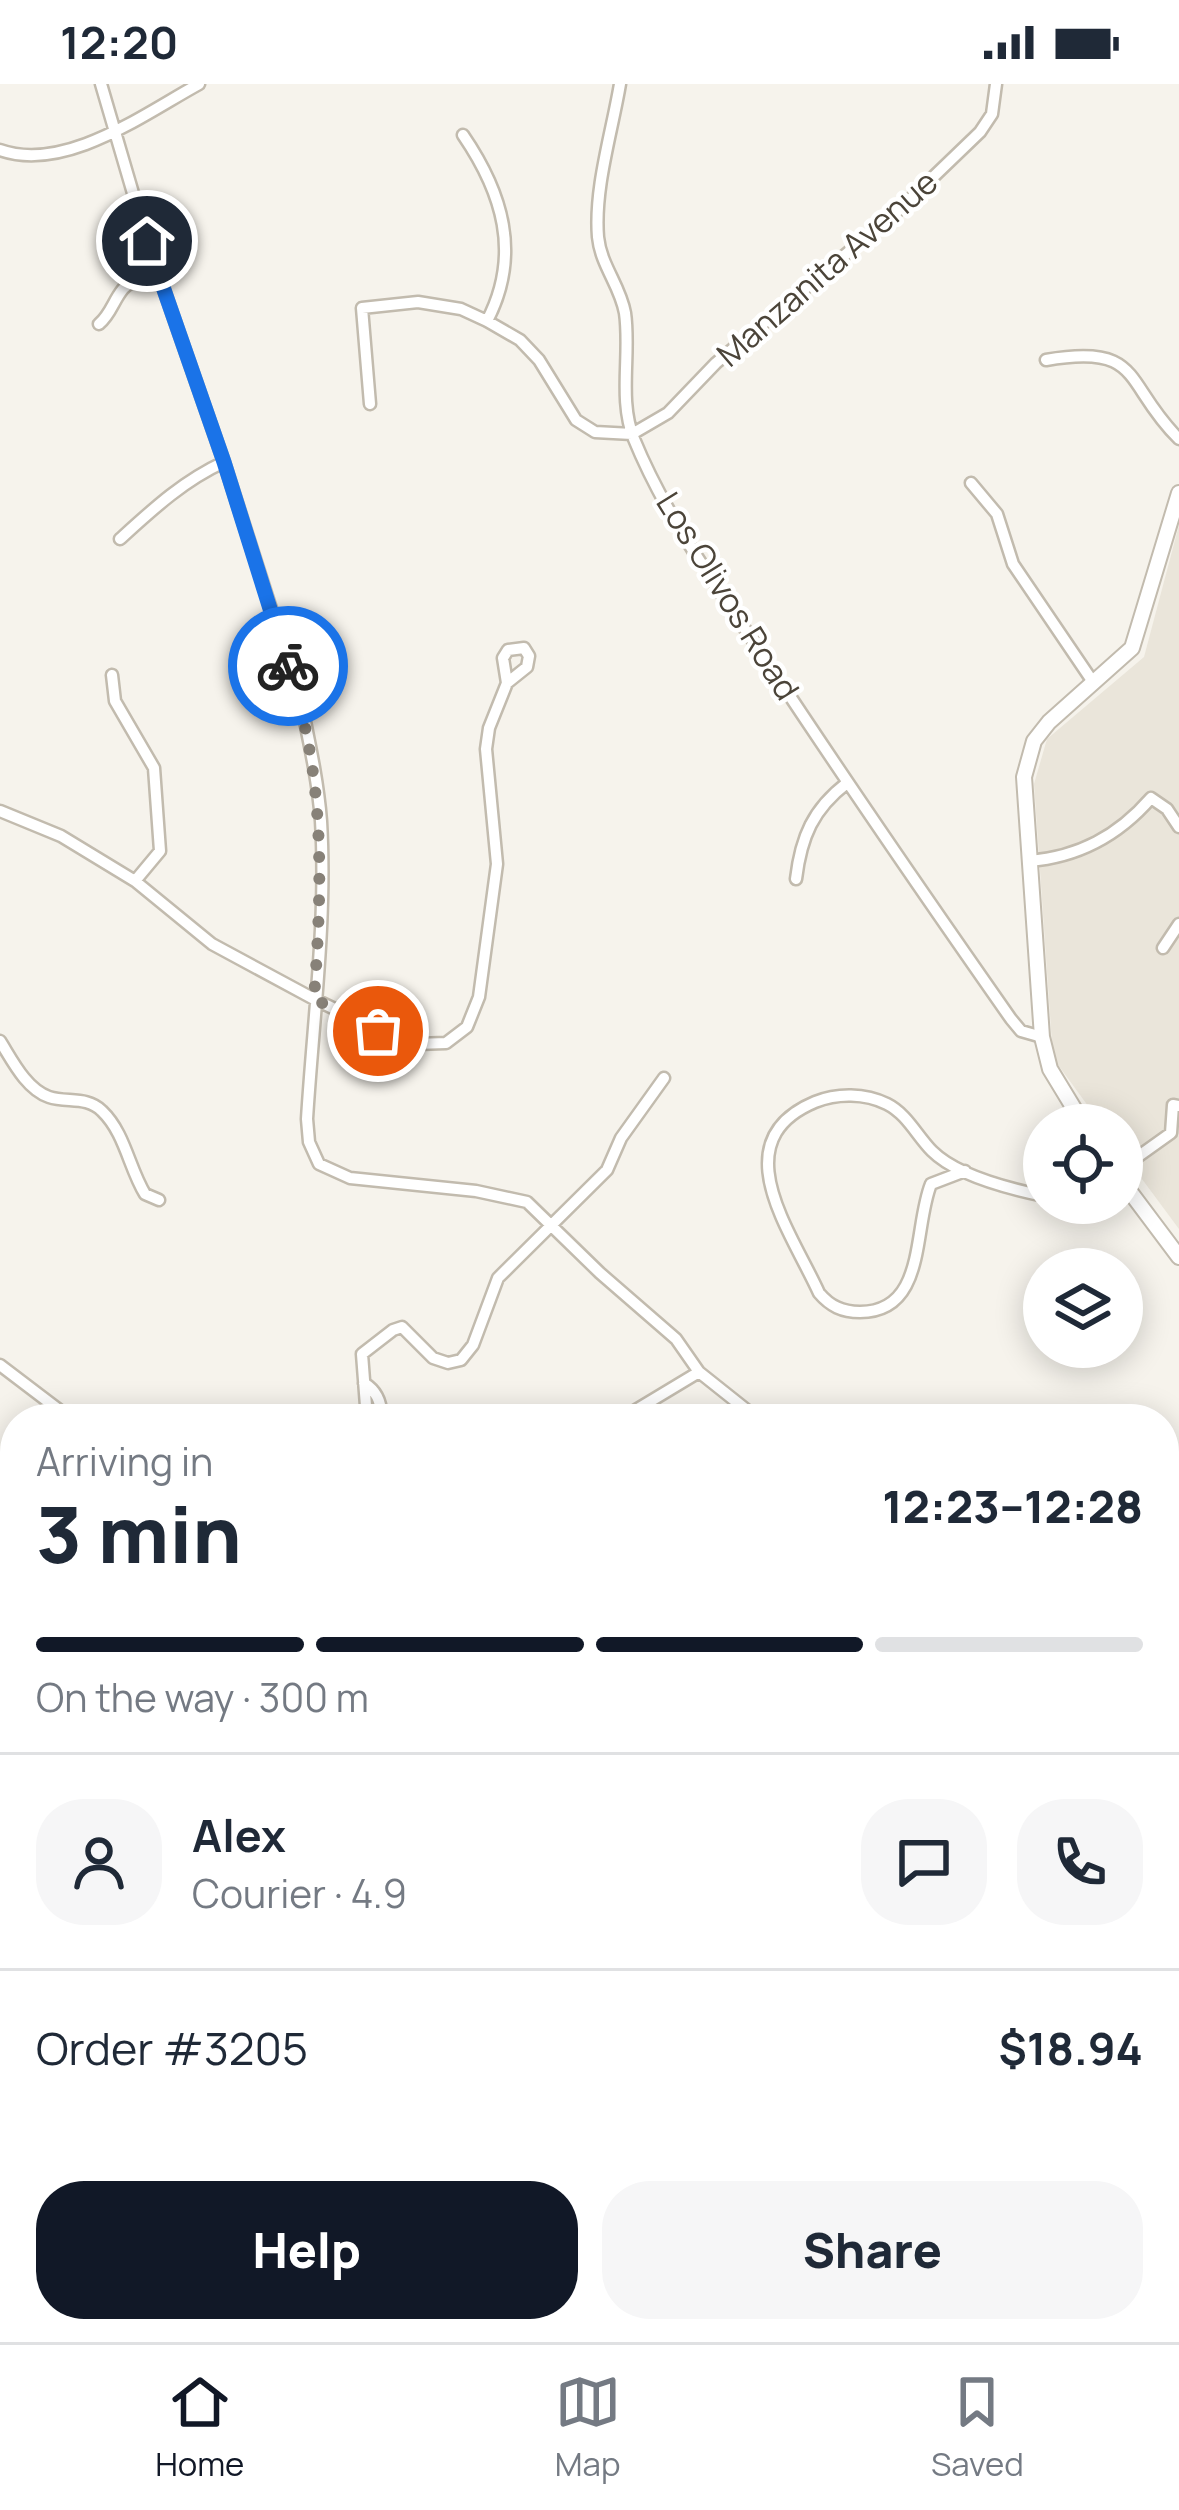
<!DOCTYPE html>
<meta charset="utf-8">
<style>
:root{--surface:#fff;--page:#f6f6f7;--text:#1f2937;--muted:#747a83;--line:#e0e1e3;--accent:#111827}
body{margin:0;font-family:Manrope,sans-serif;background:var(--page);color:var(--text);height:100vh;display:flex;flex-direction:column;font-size:45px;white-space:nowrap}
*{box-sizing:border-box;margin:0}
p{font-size:39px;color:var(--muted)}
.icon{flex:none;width:66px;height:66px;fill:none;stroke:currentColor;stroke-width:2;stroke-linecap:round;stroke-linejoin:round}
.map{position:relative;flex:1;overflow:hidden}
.panel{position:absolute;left:0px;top:1320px;width:1179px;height:939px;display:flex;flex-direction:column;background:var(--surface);border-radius:48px 48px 0 0;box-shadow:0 6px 30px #0003}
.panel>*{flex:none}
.tools{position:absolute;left:1023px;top:1020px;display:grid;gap:24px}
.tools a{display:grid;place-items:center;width:120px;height:120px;border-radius:50%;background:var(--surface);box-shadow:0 6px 30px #0003;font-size:60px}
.pin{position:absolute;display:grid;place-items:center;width:102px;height:102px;color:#fff;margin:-51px;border:6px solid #fff;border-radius:50%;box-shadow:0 3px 12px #0007}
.courier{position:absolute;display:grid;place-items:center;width:120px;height:120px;margin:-60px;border:9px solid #1a73e8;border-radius:50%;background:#fff;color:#222;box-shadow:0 3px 15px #0007}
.summary em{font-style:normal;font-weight:800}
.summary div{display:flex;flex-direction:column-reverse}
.summary{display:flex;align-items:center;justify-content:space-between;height:204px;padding:0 36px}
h1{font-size:78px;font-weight:800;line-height:90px}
.bar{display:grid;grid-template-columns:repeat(4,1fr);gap:18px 12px;align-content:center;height:144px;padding:0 36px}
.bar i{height:15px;border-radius:9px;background:var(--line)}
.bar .active{background:var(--accent)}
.bar p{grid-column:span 4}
.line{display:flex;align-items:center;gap:30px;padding:0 36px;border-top:3px solid var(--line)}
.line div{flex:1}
.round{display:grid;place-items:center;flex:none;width:126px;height:126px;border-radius:48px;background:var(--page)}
.primary-button{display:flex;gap:24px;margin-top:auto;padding:24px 36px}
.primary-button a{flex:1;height:138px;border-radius:48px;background:var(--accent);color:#fff;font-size:48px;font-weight:800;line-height:138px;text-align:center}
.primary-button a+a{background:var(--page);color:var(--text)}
.status{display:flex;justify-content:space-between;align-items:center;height:84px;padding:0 60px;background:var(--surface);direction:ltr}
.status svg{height:33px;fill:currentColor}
.dock{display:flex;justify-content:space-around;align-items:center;height:168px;border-top:3px solid var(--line);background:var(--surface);font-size:33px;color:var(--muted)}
.dock a{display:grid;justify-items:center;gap:6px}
.dock .active{color:var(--accent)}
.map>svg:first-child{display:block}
.residential{fill:#eae5da}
.green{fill:#d2eab5}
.parking{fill:#e5e3e0}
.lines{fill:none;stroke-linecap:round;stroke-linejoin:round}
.stream{stroke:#a9d4f2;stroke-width:3}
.minor-casing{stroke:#c2bbae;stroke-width:15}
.tertiary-casing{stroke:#c2bbae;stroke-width:18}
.secondary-casing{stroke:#d6c79b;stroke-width:20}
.primary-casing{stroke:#e6c16a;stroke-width:22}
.minor{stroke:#fff;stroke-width:10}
.tertiary{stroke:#fff;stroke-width:14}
.secondary{stroke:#fff3cd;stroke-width:15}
.primary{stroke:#ffe39c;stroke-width:18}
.done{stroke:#878178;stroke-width:12;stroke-dasharray:0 21.6}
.route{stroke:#1a73e8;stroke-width:15}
.labels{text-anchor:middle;stroke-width:9;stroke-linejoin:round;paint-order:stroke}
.street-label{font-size:33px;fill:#4b4439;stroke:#fff}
</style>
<div class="status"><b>12:20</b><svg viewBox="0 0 49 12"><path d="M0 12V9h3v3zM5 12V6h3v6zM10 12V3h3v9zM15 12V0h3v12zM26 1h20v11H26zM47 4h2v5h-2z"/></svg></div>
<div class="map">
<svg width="1179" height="2258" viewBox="0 0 1179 2258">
<rect width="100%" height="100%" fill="#f6f3ec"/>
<path class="residential" d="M1179,441V1145L1122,1068V1041H1102L1053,974L1034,700L1047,655L1144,573Z"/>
<path class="green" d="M517,2244H733L762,2258H473Z"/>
<path class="parking" d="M0,2047L15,2058V2167L0,2164Z"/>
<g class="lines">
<path class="stream" d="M1164,2231L1179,2220
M1109,2258L1133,2244"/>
<defs>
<path id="minor" d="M101,0L147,157L224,378L301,618C309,657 318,697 321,737C327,836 313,937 307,1035L309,1058L319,1080L350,1094L476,1107L527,1118L600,1189L676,1255L699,1288L758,1335
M620,0C612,48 594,104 598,153C601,182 620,201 625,229C631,270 618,316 634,355C667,436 722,510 770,582C848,700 929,818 1011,935L1021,947L1042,953
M463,51C502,108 522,170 487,237
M0,66C65,89 144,30 199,0
M99,240C111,230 113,217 123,205C132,195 148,191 160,186
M1046,276C1144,259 1123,300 1179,355
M370,320L362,224L418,218L461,225L487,237L520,256L539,276L576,336L595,348L632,350L668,329L716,279L900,125L980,48L992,30L996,0
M971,399L997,430L1013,480L1093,598
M120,455C153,425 183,397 224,378
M112,591L115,617L154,684L160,767L135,797
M0,727L61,752L135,797L212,860L314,915L395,954L416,960L446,959L467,943L479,913L497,780L486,665L489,644L507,599L503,574L508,566L524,564L529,572L527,583L507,599
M1029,777C1079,773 1118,752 1151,714L1167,725L1179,743
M796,795C801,753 813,725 847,699
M1163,864L1179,840
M0,957C12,976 26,1005 49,1013C67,1019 87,1012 102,1027C125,1049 129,1084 145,1110L159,1116
M1122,1084L1171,1049L1173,1021L1179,1022
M965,1087L931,1100C913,1144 927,1228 860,1228C842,1228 830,1222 819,1209C791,1147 722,1057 815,1018C837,1009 865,1009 887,1020C907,1030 917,1052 932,1067C957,1092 1010,1105 1044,1112
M0,1281L71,1335
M364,1299C377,1307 382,1320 381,1335
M367,1335L362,1270L393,1246L402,1243L433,1274L448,1279L461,1276L473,1261L498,1194L607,1086L621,1054L664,994
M621,1335L699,1288
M0,1443L15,1420
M1164,1486L1179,1479
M0,1494L15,1492
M1164,1574L1174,1561L1179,1505
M0,1767L15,1748
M1164,1928L1179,1919
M0,2013L15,1992"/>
<path id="tertiary" d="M1084,1041L1050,985L1042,953L1024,693L1034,657L1049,638L1132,564L1179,409
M1122,1097L1179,1173"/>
<path id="secondary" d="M0,2175L15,2179
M0,2193L15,2197
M121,2244L163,2258
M197,2244L311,2258
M329,2258L360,2255L395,2244"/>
<path id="primary" d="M1164,2086L1179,2069
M1164,2107L1179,2090
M764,2244L793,2258
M802,2244L828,2258
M422,2257L463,2244
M981,2258L1008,2244
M1015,2258L1033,2244"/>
</defs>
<use href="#minor" class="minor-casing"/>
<use href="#tertiary" class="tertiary-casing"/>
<use href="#secondary" class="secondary-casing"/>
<use href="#primary" class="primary-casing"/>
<use href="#minor" class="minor"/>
<use href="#tertiary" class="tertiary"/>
<use href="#secondary" class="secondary"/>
<use href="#primary" class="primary"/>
</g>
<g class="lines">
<path class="done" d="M288,582C326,692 322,801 314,915L378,947"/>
<path class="route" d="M147,157L224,378L288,582"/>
</g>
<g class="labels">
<g class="street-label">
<text transform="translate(827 184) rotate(-41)" y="12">Manzanita Avenue</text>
<text transform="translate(728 512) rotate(58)" y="12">Los Olivos Road</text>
</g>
</g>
</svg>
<div class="tools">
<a><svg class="icon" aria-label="locate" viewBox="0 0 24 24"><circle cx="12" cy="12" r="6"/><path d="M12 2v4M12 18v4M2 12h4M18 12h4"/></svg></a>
<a><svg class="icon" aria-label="layers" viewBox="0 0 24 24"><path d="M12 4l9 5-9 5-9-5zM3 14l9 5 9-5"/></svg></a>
</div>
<div class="pin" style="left:378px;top:947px;background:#ea580c"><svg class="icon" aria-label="bag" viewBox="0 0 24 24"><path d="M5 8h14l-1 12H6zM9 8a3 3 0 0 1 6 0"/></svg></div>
<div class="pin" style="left:147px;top:157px;background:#1f2937"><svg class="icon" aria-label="home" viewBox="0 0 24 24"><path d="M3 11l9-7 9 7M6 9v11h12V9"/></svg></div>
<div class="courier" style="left:288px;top:582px"><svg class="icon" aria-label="bike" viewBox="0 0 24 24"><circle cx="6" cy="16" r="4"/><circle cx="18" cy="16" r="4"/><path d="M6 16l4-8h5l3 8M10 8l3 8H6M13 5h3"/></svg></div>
<section class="panel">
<div class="summary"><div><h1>3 min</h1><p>Arriving in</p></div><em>12:23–12:28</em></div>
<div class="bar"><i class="active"></i><i class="active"></i><i class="active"></i><i></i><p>On the way · 300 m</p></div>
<div class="line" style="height:216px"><a class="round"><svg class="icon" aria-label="person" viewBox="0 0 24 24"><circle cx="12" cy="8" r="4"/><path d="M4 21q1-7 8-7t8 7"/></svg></a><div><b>Alex</b><p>Courier · 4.9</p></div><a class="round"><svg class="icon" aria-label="chat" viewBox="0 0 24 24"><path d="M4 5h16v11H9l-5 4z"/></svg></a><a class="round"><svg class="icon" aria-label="phone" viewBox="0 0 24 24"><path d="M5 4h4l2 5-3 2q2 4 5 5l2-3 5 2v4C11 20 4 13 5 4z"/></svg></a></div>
<div class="line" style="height:156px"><div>Order #3205</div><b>$18.94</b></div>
<div class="primary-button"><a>Help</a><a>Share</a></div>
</section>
</div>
<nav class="dock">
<a class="active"><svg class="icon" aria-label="home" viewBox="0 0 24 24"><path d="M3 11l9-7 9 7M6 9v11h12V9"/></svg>Home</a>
<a><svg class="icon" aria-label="map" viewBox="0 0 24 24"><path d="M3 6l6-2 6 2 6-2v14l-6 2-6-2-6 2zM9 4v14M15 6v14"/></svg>Map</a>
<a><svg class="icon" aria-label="saved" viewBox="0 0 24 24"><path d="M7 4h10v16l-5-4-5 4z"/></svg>Saved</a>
</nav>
